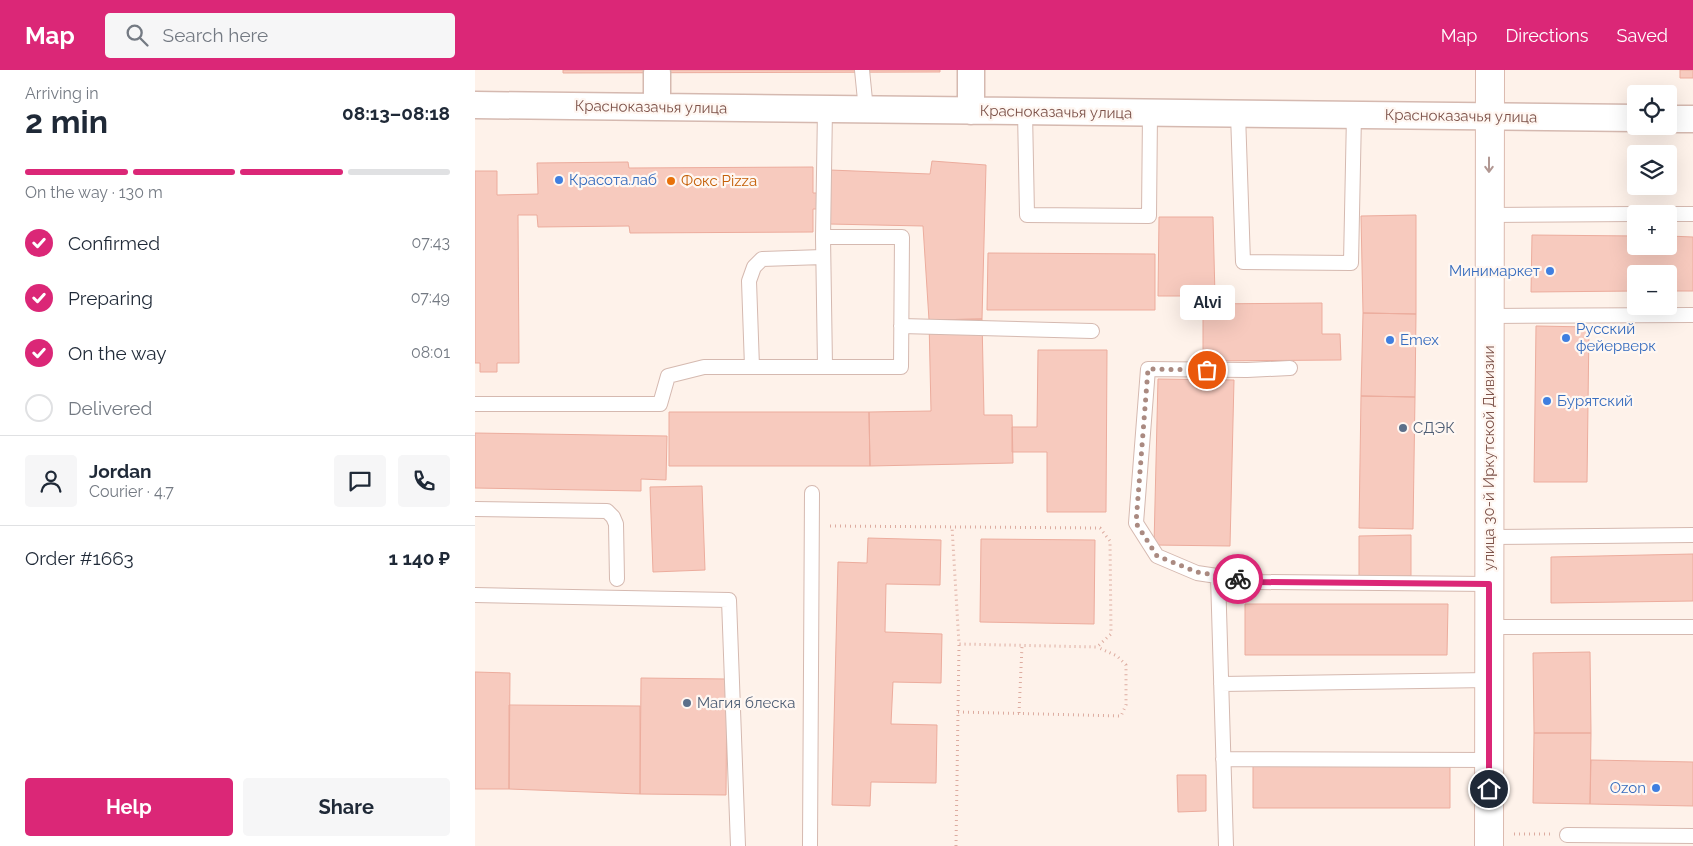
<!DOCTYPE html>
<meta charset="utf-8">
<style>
:root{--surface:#fff;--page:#f6f6f7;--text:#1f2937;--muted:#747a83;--line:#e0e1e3;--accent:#db2777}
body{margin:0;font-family:Raleway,sans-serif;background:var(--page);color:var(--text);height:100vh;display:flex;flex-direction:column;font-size:19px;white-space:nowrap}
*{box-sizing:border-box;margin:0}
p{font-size:16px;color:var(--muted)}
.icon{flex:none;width:28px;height:28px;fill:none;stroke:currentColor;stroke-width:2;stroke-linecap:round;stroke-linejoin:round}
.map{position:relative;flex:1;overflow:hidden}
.side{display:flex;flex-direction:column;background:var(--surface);width:475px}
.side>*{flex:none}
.buttons{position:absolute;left:1152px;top:15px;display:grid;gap:10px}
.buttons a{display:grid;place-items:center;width:50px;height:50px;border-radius:5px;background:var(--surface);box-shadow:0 5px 20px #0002;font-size:25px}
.pin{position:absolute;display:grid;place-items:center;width:42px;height:42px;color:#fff;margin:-21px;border:2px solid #fff;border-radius:50%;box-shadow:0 1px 5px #0007}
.courier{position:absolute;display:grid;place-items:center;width:50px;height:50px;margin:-25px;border:4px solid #db2777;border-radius:50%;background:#fff;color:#222;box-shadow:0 1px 6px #0007}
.bubble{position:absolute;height:35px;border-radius:5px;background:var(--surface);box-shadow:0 5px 20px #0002;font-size:16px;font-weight:700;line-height:35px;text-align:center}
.overview em{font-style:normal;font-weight:700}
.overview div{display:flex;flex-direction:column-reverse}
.overview{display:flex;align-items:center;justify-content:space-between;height:85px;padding:0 25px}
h1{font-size:32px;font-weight:700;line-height:38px}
.bar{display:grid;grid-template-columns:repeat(4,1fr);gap:8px 5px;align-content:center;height:60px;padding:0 25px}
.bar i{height:6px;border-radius:4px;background:var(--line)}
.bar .current{background:var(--accent)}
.bar p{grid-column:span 4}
.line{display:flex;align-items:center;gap:12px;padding:0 25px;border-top:1px solid var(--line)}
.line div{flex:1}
.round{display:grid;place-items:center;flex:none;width:52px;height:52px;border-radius:5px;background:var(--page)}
ol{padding:0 25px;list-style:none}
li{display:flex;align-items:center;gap:15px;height:55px}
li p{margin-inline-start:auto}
li .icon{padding:5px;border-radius:50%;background:var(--accent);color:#fff;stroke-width:4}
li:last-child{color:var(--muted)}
li i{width:28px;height:28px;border:2px solid var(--line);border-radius:50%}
.cta{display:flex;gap:10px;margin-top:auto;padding:10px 25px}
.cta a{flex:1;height:58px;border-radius:5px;background:var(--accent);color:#fff;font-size:20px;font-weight:700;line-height:58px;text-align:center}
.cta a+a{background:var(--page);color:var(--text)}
header{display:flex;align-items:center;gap:30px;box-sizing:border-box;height:70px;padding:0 25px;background:var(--accent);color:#fff}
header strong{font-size:24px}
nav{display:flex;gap:28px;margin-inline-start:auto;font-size:18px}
.search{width:350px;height:45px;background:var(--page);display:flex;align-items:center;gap:12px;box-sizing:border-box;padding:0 18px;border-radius:5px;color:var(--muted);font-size:19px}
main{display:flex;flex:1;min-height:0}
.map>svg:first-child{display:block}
.building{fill:#f7cabe;stroke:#ecac9d}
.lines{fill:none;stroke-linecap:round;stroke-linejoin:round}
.lane-casing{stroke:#d5b9b0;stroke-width:16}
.street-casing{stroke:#d5b9b0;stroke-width:29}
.secondary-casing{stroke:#dbbaaf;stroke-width:30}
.path{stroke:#ddaca0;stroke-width:3;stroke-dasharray:1 4;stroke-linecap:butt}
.lane{stroke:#fff;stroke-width:14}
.street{stroke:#fff;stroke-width:26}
.secondary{stroke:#fff;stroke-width:28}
.oneway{stroke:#b19792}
.done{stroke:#aa8a81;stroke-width:5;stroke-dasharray:0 9}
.route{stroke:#db2777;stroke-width:6}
.shop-dot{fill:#3f7fe0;stroke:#fff7f2;stroke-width:2}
.food-dot{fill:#e8710a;stroke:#fff7f2;stroke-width:2}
.service-dot{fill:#5c6f8a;stroke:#fff7f2;stroke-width:2}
.labels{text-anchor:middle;stroke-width:4.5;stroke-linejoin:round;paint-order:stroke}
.street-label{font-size:15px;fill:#7d5249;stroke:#fff7f2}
.shop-label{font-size:15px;fill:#366cbe;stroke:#fff7f2;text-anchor:start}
.food-label{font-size:15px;fill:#c56008;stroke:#fff7f2;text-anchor:start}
.service-label{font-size:15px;fill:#4e5e75;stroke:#fff7f2;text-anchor:start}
</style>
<header>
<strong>Map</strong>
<div class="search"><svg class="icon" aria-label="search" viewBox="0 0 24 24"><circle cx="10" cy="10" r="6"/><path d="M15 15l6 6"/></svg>Search here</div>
<nav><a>Map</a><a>Directions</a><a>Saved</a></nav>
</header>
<main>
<section class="side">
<div class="overview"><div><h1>2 min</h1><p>Arriving in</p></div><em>08:13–08:18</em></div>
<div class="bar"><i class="current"></i><i class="current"></i><i class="current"></i><i></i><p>On the way · 130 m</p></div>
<ol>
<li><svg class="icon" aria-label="check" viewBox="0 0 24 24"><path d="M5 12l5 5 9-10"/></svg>Confirmed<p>07:43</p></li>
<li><svg class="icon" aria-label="check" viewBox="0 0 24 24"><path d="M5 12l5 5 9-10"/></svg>Preparing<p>07:49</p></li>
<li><svg class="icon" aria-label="check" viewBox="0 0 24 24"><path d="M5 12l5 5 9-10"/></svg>On the way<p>08:01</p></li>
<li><i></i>Delivered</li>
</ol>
<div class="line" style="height:90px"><a class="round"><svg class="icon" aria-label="person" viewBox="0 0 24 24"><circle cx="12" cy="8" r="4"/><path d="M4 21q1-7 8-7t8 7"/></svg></a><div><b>Jordan</b><p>Courier · 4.7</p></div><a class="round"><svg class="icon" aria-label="chat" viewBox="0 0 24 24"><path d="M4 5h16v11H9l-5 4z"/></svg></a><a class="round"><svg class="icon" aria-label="phone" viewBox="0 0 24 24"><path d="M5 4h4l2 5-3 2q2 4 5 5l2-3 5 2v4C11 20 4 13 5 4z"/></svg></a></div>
<div class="line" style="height:65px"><div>Order #1663</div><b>1 140 ₽</b></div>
<div class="cta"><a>Help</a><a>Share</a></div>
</section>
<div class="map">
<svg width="1218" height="776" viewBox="0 0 1218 776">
<rect width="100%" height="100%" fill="#fef2ea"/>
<path class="building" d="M88,0H465V2L88,3Z
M1205,0H1218V8H1205Z
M457,91L511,95L507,249L454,250L448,156L354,154L355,100L455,104Z
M153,92L154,98L338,97V123H345V139H338V162L155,163L154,156L63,157L62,145H43L44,293H22V302H5V293H0V101H22V125L63,124L62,93Z
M941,145V244L888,243L886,146Z
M684,147H738L740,226H683Z
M1057,165L1161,166V176H1194V166L1218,167V221H1194V204H1161V221L1056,222Z
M513,183L680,184V240H512Z
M847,233V264H865L866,290L728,291V234Z
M888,243L941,244L940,327L886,326Z
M507,249L509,345H537L538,393L395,396L394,342L456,341L454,250Z
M1061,256L1114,257L1112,412H1059Z
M563,280H632L631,442H572V382H537V357H562Z
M683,309L759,310L755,476L679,475Z
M886,326L940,327L938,459L884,458Z
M194,342H394L395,396H194Z
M0,363L192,366L191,410L166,409V421L0,418Z
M227,416L230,500L178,502L175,417Z
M936,465V506L884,507V466Z
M393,468L466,470L465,515L411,514L410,562L467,564L466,613L418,612L416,654L462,655L461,713L396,712L395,736L357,735L363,492L392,493Z
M506,469L620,470L619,554L505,552Z
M1218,484V531L1076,533V487Z
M770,534H973L972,585H770Z
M1115,582L1116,663H1059L1058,583Z
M0,602L35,603L34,719H0Z
M166,608L252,609L251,725L165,724Z
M34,635L165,636V724L34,719Z
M1059,663H1116L1115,734L1058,733Z
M1116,690L1218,692V736L1115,734Z
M778,694H975V738H778Z
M702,705H731V741L703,742Z"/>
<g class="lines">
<defs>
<path id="lane" d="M387,0L391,40
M550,42L552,145L674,146L675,43
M763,44L768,192L876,193L879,45
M1194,144H1218
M1014,145L1161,144
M348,167L350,296
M1014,246L1218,245
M426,256L617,261
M277,297L274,211L279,197L287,189L348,187
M815,298L772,300L673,299L661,453L682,486L722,503L782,512L1014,514
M0,334H185L193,306L229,297H426L427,167H348L350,39
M0,439L132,441L138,447L141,454L142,509
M1014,467L1218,465
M743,506L751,776
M0,525L254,530L263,776
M1014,557H1218
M746,614L1014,610
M748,689L1014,690
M1092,765L1218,766
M335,776L337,423"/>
<path id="street" d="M496,0V41
M0,35L1161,48
M182,37V3
M1194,49H1218"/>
<path id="secondary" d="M1014,776L1015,0"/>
</defs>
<use href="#lane" class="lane-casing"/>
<use href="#street" class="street-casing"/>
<use href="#secondary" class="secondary-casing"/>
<path class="path" d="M355,456L625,458L635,471L636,564L622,577L484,574L477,457
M483,642L646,646L651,635V595L642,586L622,577
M544,643L547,576
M1039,764H1075
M481,776L484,574"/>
<use href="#lane" class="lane"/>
<use href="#street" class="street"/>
<use href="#secondary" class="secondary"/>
</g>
<defs><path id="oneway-shaft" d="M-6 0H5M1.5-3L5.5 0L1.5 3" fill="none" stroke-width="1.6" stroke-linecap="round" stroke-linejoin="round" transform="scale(1.25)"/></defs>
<use class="oneway" href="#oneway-shaft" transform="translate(1014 95) rotate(90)"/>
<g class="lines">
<path class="done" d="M732,300L673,299L661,453L682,486L722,502L763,509"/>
<path class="route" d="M763,509L782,512L1014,514V719"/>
</g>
<g class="shop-dot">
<circle cx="84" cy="110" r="5"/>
<circle cx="1075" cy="201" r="5"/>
<circle cx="1091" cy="268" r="5"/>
<circle cx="915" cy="270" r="5"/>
<circle cx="1072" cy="331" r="5"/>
<circle cx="1181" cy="718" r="5"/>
</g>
<circle class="food-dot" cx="196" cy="111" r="5"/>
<g class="service-dot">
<circle cx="928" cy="358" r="5"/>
<circle cx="212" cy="633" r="5"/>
</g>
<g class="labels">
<g class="street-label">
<text transform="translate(176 37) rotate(1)" y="5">Красноказачья улица</text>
<text transform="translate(581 42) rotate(1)" y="5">Красноказачья улица</text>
<text transform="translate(986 46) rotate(1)" y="5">Красноказачья улица</text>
<text transform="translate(1014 388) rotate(-90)" y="5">улица 30-й Иркутской Дивизии</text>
</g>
<g class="shop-label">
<text x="94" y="115">Красота.лаб</text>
<text x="1065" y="206" text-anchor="end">Минимаркет</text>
<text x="1101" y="264">Русский<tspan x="1101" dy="17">фейерверк</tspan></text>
<text x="925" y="275">Emex</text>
<text x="1082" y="336">Бурятский</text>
<text x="1171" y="723" text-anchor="end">Ozon</text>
</g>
<g class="food-label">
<text x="206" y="116">Фокс Pizza</text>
</g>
<g class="service-label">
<text x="938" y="363">СДЭК</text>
<text x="222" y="638">Магия блеска</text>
</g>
</g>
</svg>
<div class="buttons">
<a><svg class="icon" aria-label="locate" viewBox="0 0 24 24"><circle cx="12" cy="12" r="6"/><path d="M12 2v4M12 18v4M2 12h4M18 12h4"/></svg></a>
<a><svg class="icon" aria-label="layers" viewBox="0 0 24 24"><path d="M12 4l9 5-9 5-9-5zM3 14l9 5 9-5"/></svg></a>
<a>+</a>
<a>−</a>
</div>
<div class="pin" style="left:732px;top:300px;background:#ea580c"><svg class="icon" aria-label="bag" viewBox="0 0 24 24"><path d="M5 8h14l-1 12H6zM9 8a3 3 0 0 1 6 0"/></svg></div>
<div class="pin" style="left:1014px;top:719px;background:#1f2937"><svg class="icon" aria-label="home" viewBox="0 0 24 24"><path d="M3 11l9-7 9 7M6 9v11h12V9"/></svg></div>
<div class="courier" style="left:763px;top:509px"><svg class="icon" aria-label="bike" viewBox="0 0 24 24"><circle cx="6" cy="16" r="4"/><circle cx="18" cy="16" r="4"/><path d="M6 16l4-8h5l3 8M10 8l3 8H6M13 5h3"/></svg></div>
<div class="bubble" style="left:705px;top:215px;width:55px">Alvi</div>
</div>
</main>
